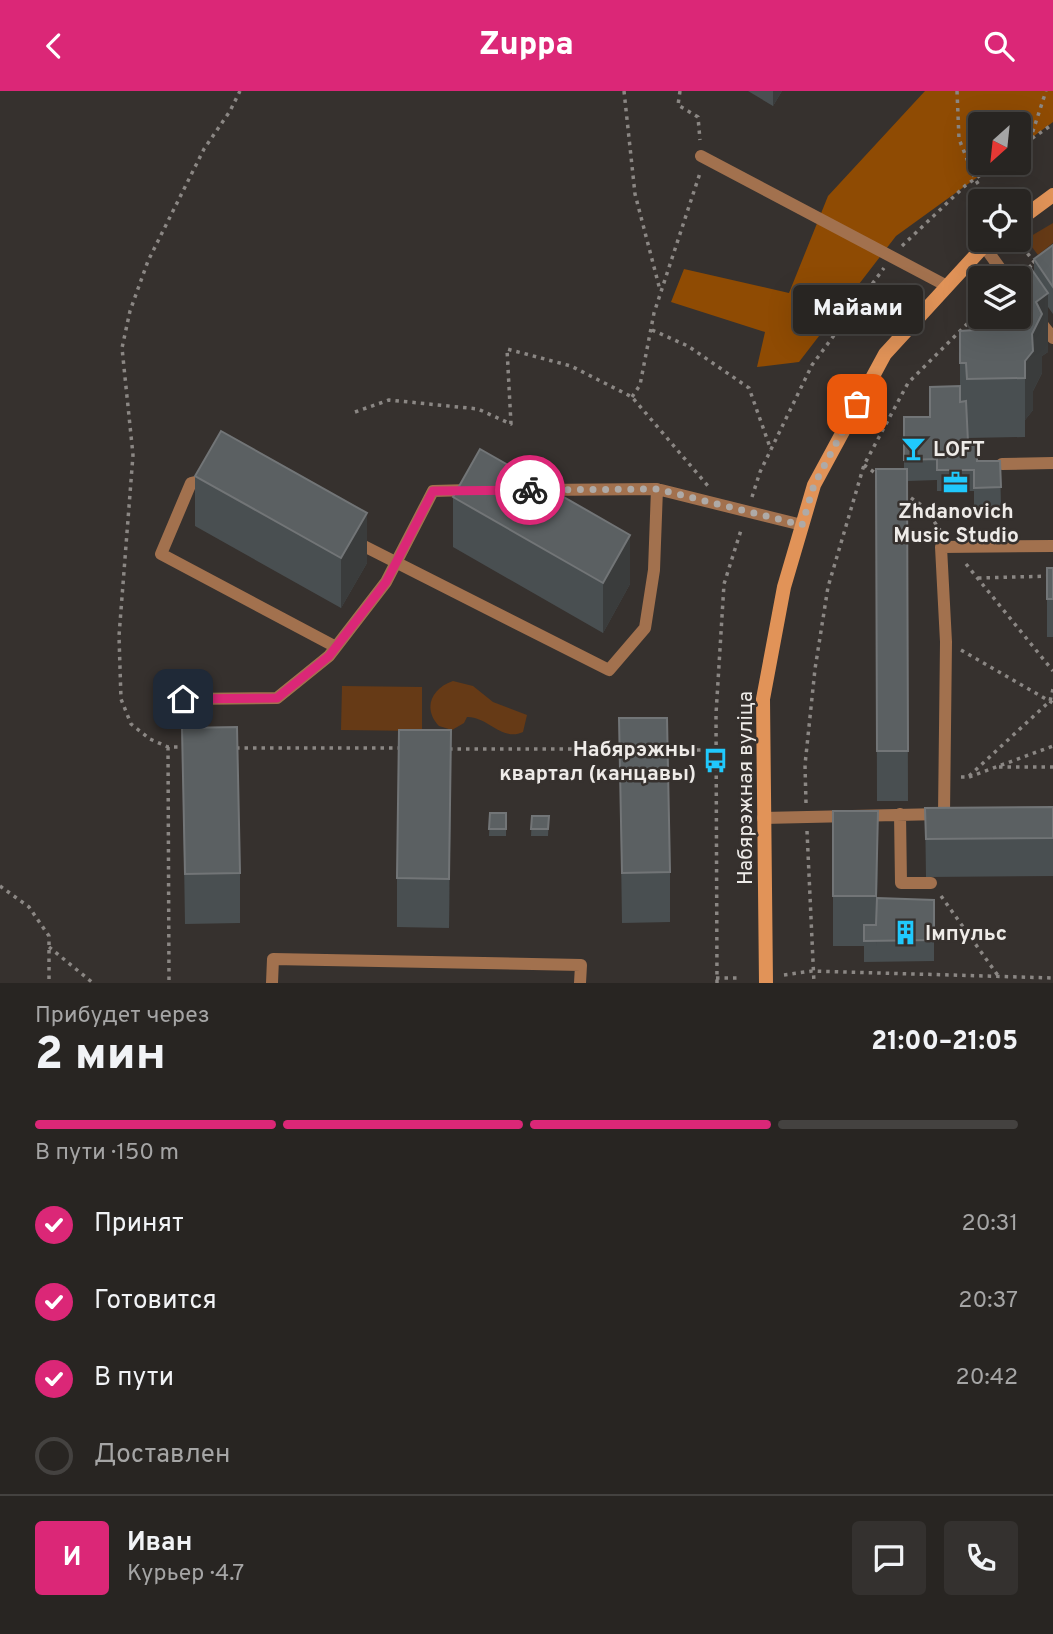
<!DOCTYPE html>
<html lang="ru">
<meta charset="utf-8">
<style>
:root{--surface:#282522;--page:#34312f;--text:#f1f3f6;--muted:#a5a5a5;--line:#444240;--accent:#db2777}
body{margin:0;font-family:Overpass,sans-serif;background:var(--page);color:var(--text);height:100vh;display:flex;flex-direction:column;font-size:26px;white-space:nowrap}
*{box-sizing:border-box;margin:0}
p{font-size:23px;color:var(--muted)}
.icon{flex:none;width:38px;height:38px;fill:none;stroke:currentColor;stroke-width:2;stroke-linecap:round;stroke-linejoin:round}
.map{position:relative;height:892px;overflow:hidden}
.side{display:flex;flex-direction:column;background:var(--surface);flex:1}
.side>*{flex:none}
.needle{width:46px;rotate:207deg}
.fabs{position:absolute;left:968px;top:21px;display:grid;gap:14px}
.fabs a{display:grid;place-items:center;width:63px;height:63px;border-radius:7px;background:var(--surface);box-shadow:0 7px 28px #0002,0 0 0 2px var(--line);font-size:35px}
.pin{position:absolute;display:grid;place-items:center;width:60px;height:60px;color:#fff;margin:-30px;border-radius:14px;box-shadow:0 4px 10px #0006}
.courier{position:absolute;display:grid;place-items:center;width:70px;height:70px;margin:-35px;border:5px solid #db2777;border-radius:50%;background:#fff;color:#222;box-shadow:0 2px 9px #0007}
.bubble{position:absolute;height:49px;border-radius:7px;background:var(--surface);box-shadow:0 7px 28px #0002,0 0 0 2px var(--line);font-size:23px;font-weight:800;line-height:49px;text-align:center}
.headline em{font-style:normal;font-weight:800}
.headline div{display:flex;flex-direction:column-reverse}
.headline{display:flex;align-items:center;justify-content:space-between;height:119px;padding:0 35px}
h1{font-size:46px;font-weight:800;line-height:52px}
.bar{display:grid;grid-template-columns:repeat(4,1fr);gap:10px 7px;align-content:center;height:84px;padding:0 35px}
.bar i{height:9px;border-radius:5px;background:var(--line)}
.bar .on{background:var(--accent)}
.bar p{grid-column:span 4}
.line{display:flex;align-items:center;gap:18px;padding:0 35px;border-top:2px solid var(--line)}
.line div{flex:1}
.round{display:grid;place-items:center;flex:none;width:74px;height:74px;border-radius:7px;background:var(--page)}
ol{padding:0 35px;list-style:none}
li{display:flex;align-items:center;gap:21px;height:77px}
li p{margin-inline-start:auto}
li .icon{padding:7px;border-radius:50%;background:var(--accent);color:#fff;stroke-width:4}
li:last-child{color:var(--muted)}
li i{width:38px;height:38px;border:4px solid var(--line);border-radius:50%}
header{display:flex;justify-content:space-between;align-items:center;height:91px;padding:0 35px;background:var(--accent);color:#fff;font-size:32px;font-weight:800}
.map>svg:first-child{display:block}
.green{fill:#663a16}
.forest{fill:#8f4b03}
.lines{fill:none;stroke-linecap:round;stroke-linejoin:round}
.path{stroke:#8b8784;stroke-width:3.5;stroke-dasharray:3.5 5;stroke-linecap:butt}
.lane{stroke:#a2714e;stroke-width:12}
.secondary{stroke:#e19358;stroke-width:14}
.wall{fill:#494f51}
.shaded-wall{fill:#3a3c3c}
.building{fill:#5b6062;stroke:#727577;stroke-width:2}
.done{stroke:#aeaaa7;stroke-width:7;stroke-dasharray:0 12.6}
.route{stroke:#db2777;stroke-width:9}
.labels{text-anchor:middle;stroke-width:5;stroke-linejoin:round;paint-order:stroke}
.poi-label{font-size:21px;font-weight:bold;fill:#eeebe8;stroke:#36312e;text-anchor:start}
.street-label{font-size:21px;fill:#eeebe8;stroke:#36312e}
</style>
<header><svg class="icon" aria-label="back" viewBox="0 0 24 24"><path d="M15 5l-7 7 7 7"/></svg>Zuppa<svg class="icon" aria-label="search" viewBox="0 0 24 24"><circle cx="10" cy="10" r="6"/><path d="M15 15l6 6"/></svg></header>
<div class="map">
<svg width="1053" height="892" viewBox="0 0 1053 892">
<rect width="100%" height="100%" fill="#36312e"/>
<path class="green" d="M1053,132V152L1038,164L1026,148Z
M453,590L473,595L493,611L527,624L523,641C502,651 487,625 467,626L464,632L452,639L439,635C422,617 432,597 453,590Z
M342,595L422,596V640L341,639Z"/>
<path class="forest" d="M925,0H1053V31L1019,56L1018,33H980V72H997L896,145L799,271L757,276L765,241L671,211L684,178L789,202L828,105Z"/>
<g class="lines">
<path class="path" d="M624,0L635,103L660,199
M680,0L678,14L698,26L700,49
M957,0L959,48L975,88L989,110
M1030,49L1046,0
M1018,57L1053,33
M1017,149L1035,172
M902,155L966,94L998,72
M1022,182L1038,169
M652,239L688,255L749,297L771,359
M632,306L640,294L654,222L700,82
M355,321L389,309L478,318L511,333L507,258L571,275L632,306L708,395
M864,374L878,384
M904,402L924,416L942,442
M752,406L760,381L812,274L884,177
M966,473L1053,580
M978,487L1053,485
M961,559L1053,612
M168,656L169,892
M186,656H168L150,648L131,633L121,608L119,545L133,364L122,257L130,220L148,170L204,58L230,20L240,0
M236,657H403
M449,658H623
M663,659H716
M999,676H1053
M961,686H968L1050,610L1053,598
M969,686L1053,655
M806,712L805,674L815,578L828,496L864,374L908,292L980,220
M807,740L814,892
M0,795L29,816L49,845V892
M941,805L999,886
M49,856L93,892
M784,884L812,880L1053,887
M716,887H741
M717,892L716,623L724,493L742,436"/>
<path class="lane" d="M701,65L947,195
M984,155L1007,187
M1018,203L1053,247
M1002,373L1053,372
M212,387L191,392L161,463L336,556
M538,399L657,398L802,434
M352,449L609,579L645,537L654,479L657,398
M183,608L277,607L329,565L386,491L433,400L470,399
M900,723L901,792H931
M944,723L946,551L941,456L1053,455
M763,727L941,723
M272,892L273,868L581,874L580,892"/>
<path class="secondary" d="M1018,130L1053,104
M766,892L763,608L784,496L814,394L885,263L984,155L993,149"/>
</g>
<path class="wall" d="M748,0H782L773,15Z
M1053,154V223L1048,216V261L1042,265V282L1033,300V319L1025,329V346L967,347L968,351L977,370H1000L1001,417H974V400H937V389L907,390L908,710H877L876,378H904V326H930L960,295V240L982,239V226H1018L1034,182V168Z
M195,385L367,472L341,517L195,435Z
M453,406L630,493L603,542L453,456Z
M1047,477H1053V546H1047Z
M619,627L670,781V831L622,832Z
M182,637L240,782V832L185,833Z
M451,689L449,837L397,836V787Z
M1053,716V785L926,786L925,717Z
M833,720L878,770L877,807L934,809V870L864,871V855H833Z
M490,722H506V745H489Z
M532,725H549L548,745H531Z"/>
<path class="shaded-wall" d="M773,0H782L773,15Z
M1048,202V261L1042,265V282L1033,300V319L1025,329V346V270L1032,243L1036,211Z
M367,422V472L341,517V467Z
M630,444V493L603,542V492Z
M451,639V689L449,837V788Z
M878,720V770L876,855V805Z"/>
<path class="building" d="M1053,154V196L1034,168Z
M1030,176L1048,202L1036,211L1042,223L1032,243L1033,260L1025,270V287L967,288L966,272H960V240L990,238L989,228L987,226H1018V187H1015Z
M960,295V311L966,310L968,351H977V370H1000L1001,396L974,397V379H937V368L904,369V326H930V296Z
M221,340L367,422L341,467L195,385Z
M480,358L630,444L603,492L453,406Z
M876,378H907L908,660H877Z
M1047,477H1053V508H1047Z
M619,627H667L670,781L622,782Z
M237,636L240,782L185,783L182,637Z
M399,639H451L449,788L397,787Z
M1053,716V747L926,748L925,717Z
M833,720H878L876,805H833Z
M490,722H506V738H489Z
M532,725H549L548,738H531Z
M877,807L934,809V849L864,850V834H876Z"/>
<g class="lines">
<path class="done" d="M530,399L657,398L802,434L814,394L857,313"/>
<path class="route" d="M183,608L277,607L329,565L386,491L433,400L530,399"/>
</g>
<defs>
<symbol id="bar-bare" viewBox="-9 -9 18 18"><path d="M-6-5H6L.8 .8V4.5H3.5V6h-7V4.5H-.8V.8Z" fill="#20c9fd" stroke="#36312e" stroke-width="2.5" paint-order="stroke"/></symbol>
<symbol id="office-bare" viewBox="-9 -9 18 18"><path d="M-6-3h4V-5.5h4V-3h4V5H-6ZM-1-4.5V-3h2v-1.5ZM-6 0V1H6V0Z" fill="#20c9fd" stroke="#36312e" stroke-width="2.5" paint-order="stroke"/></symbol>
<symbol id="bus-bare" viewBox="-9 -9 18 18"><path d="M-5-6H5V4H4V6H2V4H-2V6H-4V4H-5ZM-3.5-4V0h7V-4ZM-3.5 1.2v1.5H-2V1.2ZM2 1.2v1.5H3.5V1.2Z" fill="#20c9fd" stroke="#36312e" stroke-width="2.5" paint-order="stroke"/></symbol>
<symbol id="building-bare" viewBox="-9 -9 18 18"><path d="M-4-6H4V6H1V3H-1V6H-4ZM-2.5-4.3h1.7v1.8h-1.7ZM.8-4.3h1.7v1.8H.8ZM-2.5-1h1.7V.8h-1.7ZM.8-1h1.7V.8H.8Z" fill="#20c9fd" stroke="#36312e" stroke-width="2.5" paint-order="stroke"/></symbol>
</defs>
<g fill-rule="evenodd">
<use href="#bar-bare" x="896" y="340" width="35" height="35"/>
<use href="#office-bare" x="938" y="374" width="35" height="35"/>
<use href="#bus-bare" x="698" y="652" width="35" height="35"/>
<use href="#building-bare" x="888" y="824" width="35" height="35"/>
</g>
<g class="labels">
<g class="poi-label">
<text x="933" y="365">LOFT</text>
<text x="956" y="427" text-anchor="middle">Zhdanovich<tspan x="956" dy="24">Music Studio</tspan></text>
<text x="696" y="665" text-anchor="end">Набярэжны<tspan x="696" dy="24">квартал (канцавы)</tspan></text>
<text x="925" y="849">Імпульс</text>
</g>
<g class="street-label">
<text transform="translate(745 697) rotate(-90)" y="7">Набярэжная вуліца</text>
</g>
</g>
</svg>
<div class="fabs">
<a><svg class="needle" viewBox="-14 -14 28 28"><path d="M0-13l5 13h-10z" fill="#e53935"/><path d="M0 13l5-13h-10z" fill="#a5a5a5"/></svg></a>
<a><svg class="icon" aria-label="locate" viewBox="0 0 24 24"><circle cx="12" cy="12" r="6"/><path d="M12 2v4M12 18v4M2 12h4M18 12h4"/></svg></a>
<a><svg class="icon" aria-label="layers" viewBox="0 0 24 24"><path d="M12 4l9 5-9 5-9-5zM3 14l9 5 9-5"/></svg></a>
</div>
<div class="pin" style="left:857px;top:313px;background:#ea580c"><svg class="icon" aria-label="bag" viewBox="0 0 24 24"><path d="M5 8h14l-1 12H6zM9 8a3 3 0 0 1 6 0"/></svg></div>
<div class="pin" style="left:183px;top:608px;background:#1f2937"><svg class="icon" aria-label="home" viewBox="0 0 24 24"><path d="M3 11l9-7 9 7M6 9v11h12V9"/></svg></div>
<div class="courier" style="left:530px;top:399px"><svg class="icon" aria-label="bike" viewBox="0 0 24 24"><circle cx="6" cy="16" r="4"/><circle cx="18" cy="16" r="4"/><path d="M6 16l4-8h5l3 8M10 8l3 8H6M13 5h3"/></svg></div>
<div class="bubble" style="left:793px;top:194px;width:130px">Майами</div>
</div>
<section class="side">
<div class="headline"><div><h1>2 мин</h1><p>Прибудет через</p></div><em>21:00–21:05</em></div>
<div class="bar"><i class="on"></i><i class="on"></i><i class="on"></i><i></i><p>В пути · 150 m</p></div>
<ol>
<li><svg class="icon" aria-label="check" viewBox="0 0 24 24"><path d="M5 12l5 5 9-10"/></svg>Принят<p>20:31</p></li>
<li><svg class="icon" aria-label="check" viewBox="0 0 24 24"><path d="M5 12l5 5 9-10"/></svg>Готовится<p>20:37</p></li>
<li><svg class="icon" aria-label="check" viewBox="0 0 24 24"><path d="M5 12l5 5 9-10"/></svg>В пути<p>20:42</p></li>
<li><i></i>Доставлен</li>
</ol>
<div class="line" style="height:126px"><b class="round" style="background:var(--accent);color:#fff">И</b><div><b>Иван</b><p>Курьер · 4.7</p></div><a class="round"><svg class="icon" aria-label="chat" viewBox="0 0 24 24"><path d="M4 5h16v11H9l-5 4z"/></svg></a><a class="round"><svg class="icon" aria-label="phone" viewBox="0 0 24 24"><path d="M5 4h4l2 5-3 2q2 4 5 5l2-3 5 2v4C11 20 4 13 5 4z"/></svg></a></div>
</section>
